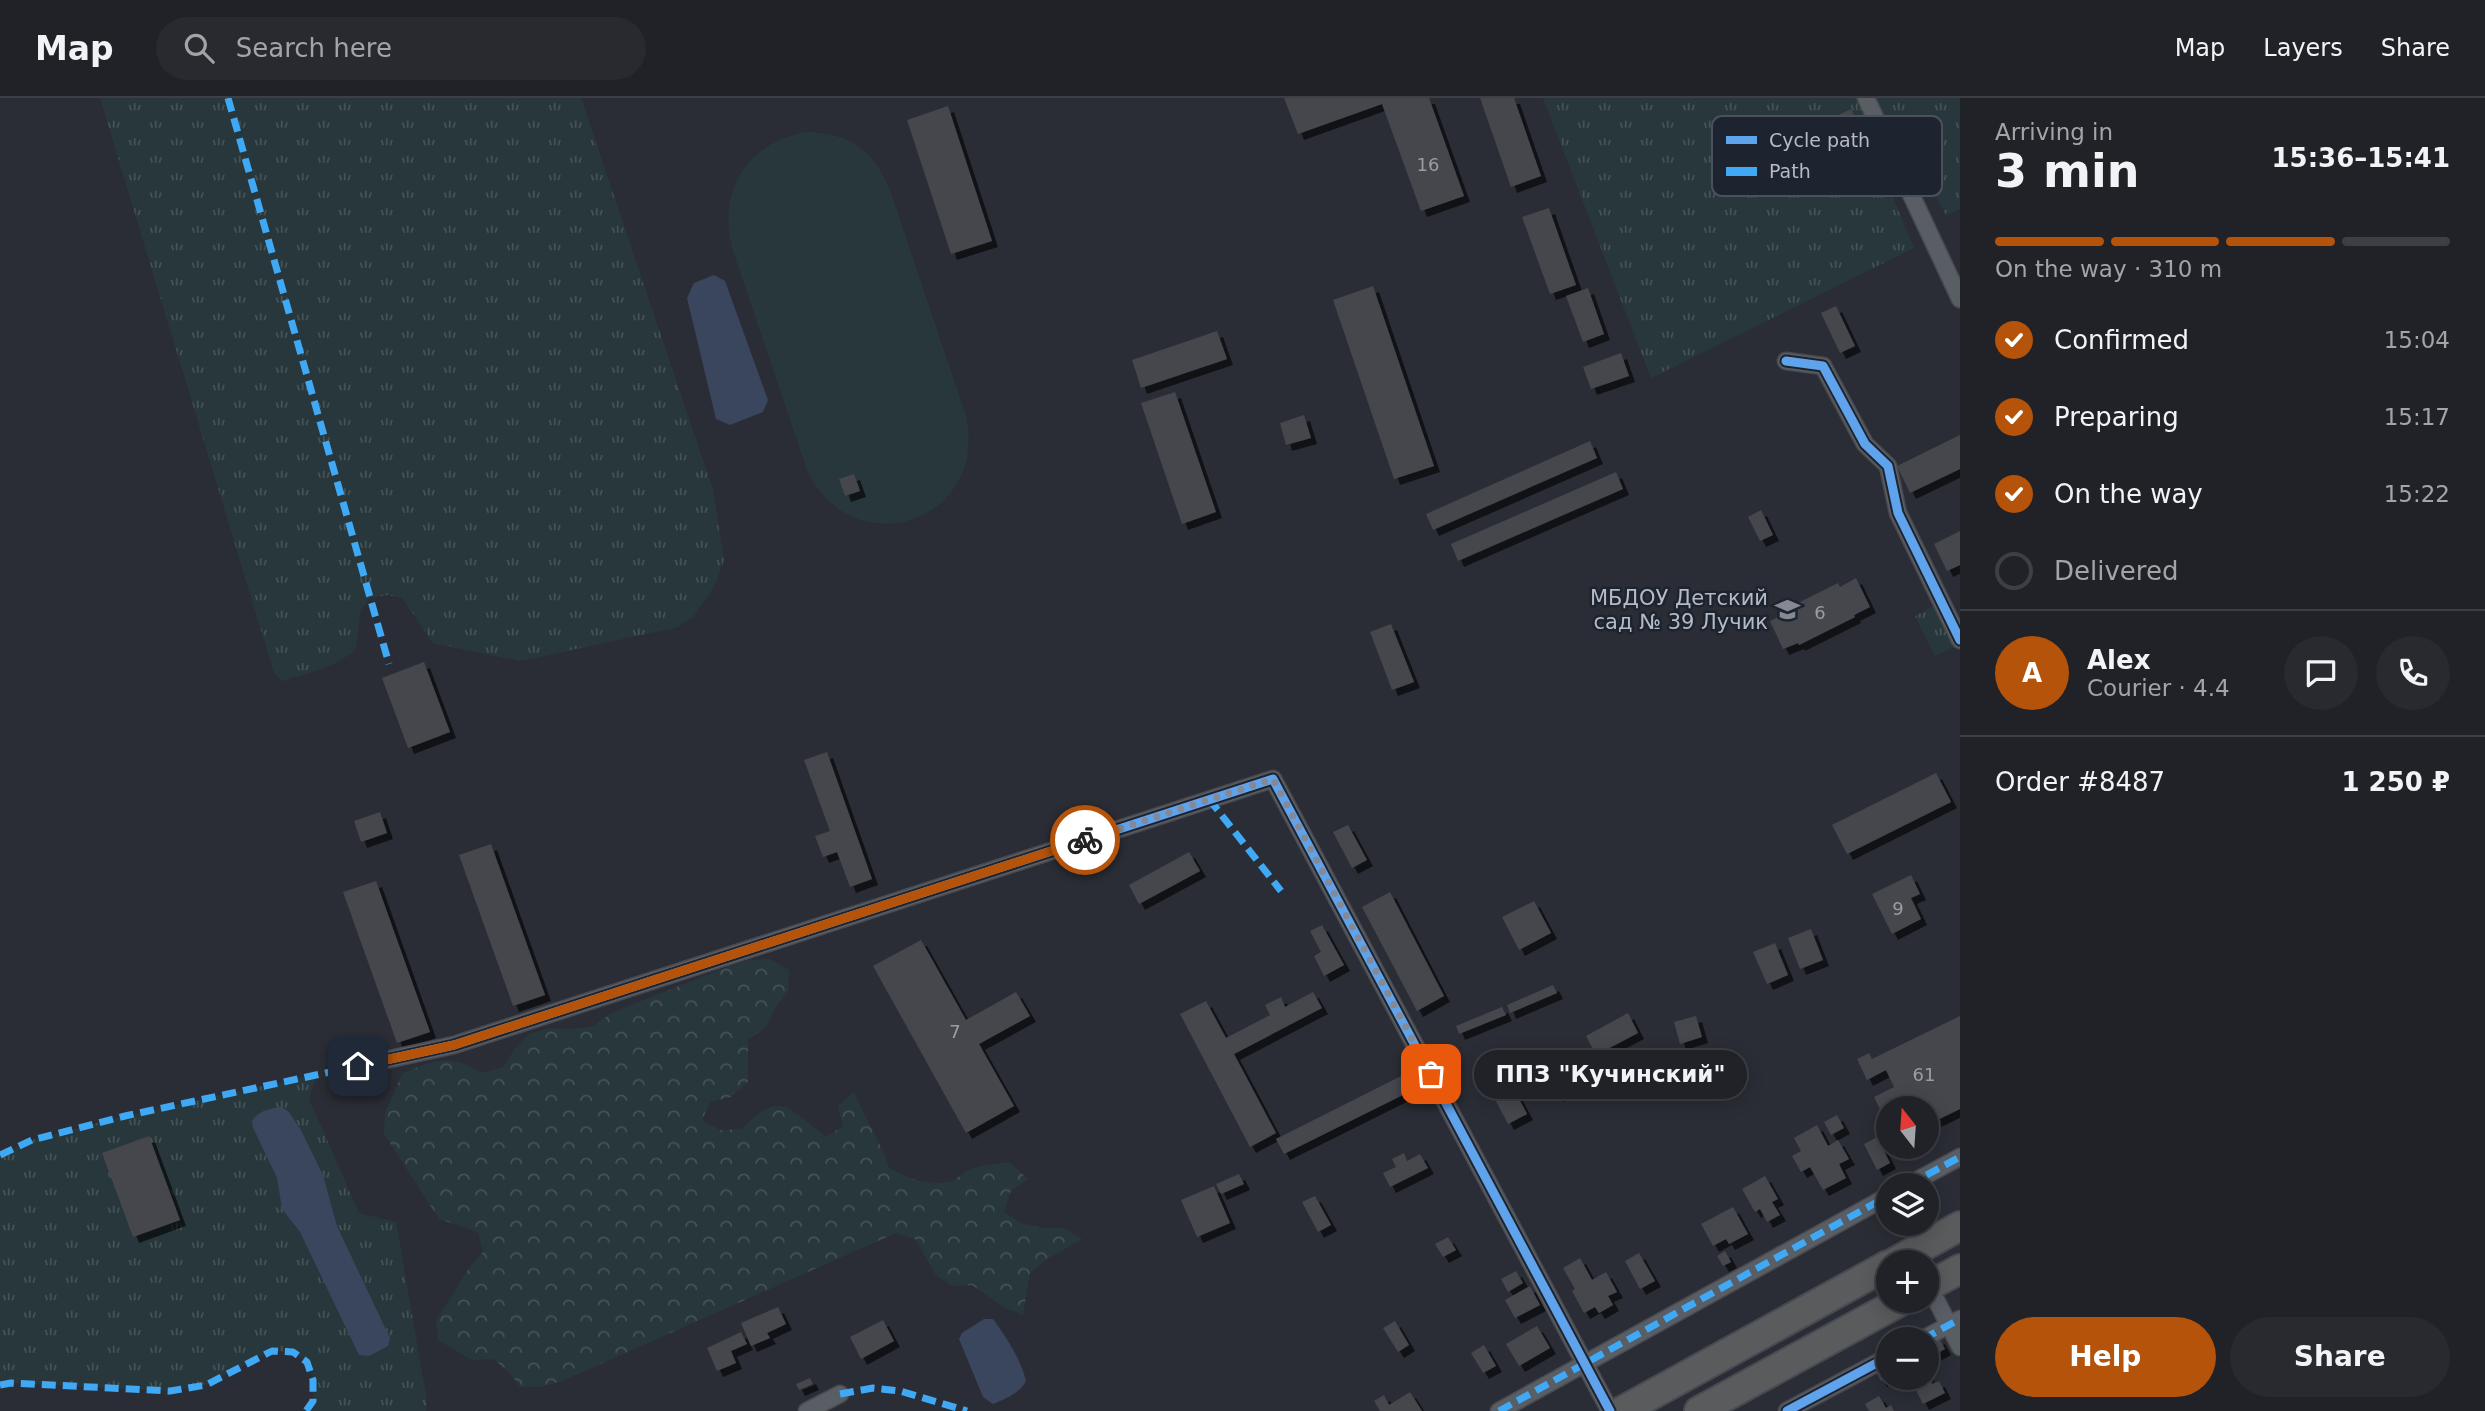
<!DOCTYPE html>
<meta charset="utf-8">
<style>
:root{--surface:#202228;--page:#282a30;--text:#f1f3f6;--muted:#a2a4a8;--line:#3d3f45;--accent:#b45309}
body{margin:0;font-family:"DejaVu Sans",sans-serif;background:var(--page);color:var(--text);height:100vh;display:flex;flex-direction:column;font-size:26px;white-space:nowrap}
*{box-sizing:border-box;margin:0}
p{font-size:23px;color:var(--muted)}
.icon{flex:none;width:38px;height:38px;fill:none;stroke:currentColor;stroke-width:2;stroke-linecap:round;stroke-linejoin:round}
.map{position:relative;flex:1;overflow:hidden}
.side{display:flex;flex-direction:column;background:var(--surface);width:525px}
.side>*{flex:none}
.needle{width:46px;rotate:343deg}
.fabs{position:absolute;left:1876px;top:998px;display:grid;gap:14px}
.fabs a{display:grid;place-items:center;width:63px;height:63px;border-radius:50%;background:var(--surface);box-shadow:0 4px 18px #0003,0 0 0 2px var(--line);font-size:35px}
.pin{position:absolute;display:grid;place-items:center;width:60px;height:60px;color:#fff;margin:-30px;border-radius:14px;box-shadow:0 4px 10px #0006}
.courier{position:absolute;display:grid;place-items:center;width:70px;height:70px;margin:-35px;border:5px solid #b45309;border-radius:50%;background:#fff;color:#222;box-shadow:0 2px 9px #0007}
.bubble{position:absolute;height:49px;border-radius:24px;background:var(--surface);box-shadow:0 4px 18px #0003,0 0 0 2px var(--line);font-size:23px;font-weight:700;line-height:49px;text-align:center}
.summary em{font-style:normal;font-weight:700}
.summary div{display:flex;flex-direction:column-reverse}
.summary{display:flex;align-items:center;justify-content:space-between;height:119px;padding:0 35px}
h1{font-size:46px;font-weight:700;line-height:52px}
.bar{display:grid;grid-template-columns:repeat(4,1fr);gap:10px 7px;align-content:center;height:84px;padding:0 35px}
.bar i{height:9px;border-radius:5px;background:var(--line)}
.bar .selected{background:var(--accent)}
.bar p{grid-column:span 4}
.line{display:flex;align-items:center;gap:18px;padding:0 35px;border-top:2px solid var(--line)}
.line div{flex:1}
.round{display:grid;place-items:center;flex:none;width:74px;height:74px;border-radius:37px;background:var(--page)}
ol{padding:0 35px;list-style:none}
li{display:flex;align-items:center;gap:21px;height:77px}
li p{margin-inline-start:auto}
li .icon{padding:7px;border-radius:50%;background:var(--accent);color:#fff;stroke-width:4}
li:last-child{color:var(--muted)}
li i{width:38px;height:38px;border:4px solid var(--line);border-radius:50%}
.button{display:flex;gap:14px;margin-top:auto;padding:14px 35px}
.button a{flex:1;height:80px;border-radius:42px;background:var(--accent);color:#fff;font-size:28px;font-weight:700;line-height:80px;text-align:center}
.button a+a{background:var(--page);color:var(--text)}
header{display:flex;align-items:center;gap:42px;box-sizing:border-box;height:98px;padding:0 35px;background:var(--surface);border-bottom:2px solid var(--line)}
header strong{font-size:33px}
nav{display:flex;gap:38px;margin-inline-start:auto;font-size:24px}
.search{width:490px;height:63px;background:var(--page);display:flex;align-items:center;gap:18px;box-sizing:border-box;padding:0 24px;border-radius:38px;color:var(--muted);font-size:26px}
main{display:flex;flex:1;min-height:0}
.map>svg:first-child{display:block}
.grass{fill:url(#grass-tufts);fill-rule:evenodd}
.forest{fill:url(#forest-crowns)}
.pitch{fill:#28373b}
.water{fill:#3a465e}
.building{fill:#44474d;filter:url(#shadow)}
.lines{fill:none;stroke-linecap:round;stroke-linejoin:round}
.street-casing{stroke:#484a4f;stroke-width:19}
.highway-casing{stroke:#474a51;stroke-width:32}
.street{stroke:#595d64;stroke-width:16}
.highway{stroke:#595b5d;stroke-width:28}
.quiet{stroke:#3fa9f5;stroke-width:7;stroke-dasharray:14 7;stroke-linecap:butt}
.cycleway-casing{stroke:#1e242f;stroke-width:13}
.cycleway{stroke:#60a3ed;stroke-width:9}
.done{stroke:#848993;stroke-width:7;stroke-dasharray:0 12.6}
.route{stroke:#b45309;stroke-width:9}
.labels{text-anchor:middle;stroke-width:5;stroke-linejoin:round;paint-order:stroke}
.number-label{font-size:18px;fill:#989da8}
.poi-label{font-size:21px;fill:#b4bac6;stroke:#1e242f;text-anchor:end}
.key{fill:#1e242f;stroke:#4b515c;stroke-width:2}
.key-label{font-size:19px;fill:#b4bac6}
</style>
<header>
<strong>Map</strong>
<div class="search"><svg class="icon" aria-label="search" viewBox="0 0 24 24"><circle cx="10" cy="10" r="6"/><path d="M15 15l6 6"/></svg>Search here</div>
<nav><a>Map</a><a>Layers</a><a>Share</a></nav>
</header>
<main>
<div class="map">
<svg width="1960" height="1313" viewBox="0 0 1960 1313">
<defs>
<pattern id="grass-tufts" width="24" height="20" patternUnits="userSpaceOnUse" patternTransform="scale(1.75)"><rect width="24" height="20" fill="#28373b"/><path d="M3 7l-1-3M5 7V3M7 7l1-3M15 17l-1-3M17 17v-4M19 17l1-3" fill="none" stroke="#455256"/></pattern>
<pattern id="forest-crowns" width="20" height="18" patternUnits="userSpaceOnUse" patternTransform="scale(1.75)"><rect width="20" height="18" fill="#28373b"/><path d="M2 6a3 3 0 1 1 6 0M12 15a3 3 0 1 1 6 0" fill="none" stroke="#455256"/></pattern>
<filter id="shadow"><feDropShadow dx="6" dy="6" stdDeviation="0" flood-color="#0009"/></filter>
</defs>
<rect width="100%" height="100%" fill="#2a2d35"/>
<path class="grass" d="M100,0H581L713,392L724,462L715,487L693,519L678,529L521,563L433,545L402,500L388,497L370,500L360,513L356,551C335,570 308,575 282,583L274,575Z
M1543,0H1960V111L1946,117L1911,47L1877,62L1914,150L1651,280Z
M1934,508L1954,549L1935,558L1915,518Z
M317,976L309,1001L359,1115L396,1124L427,1303L426,1313H306L313,1303V1282L307,1264L293,1254L272,1253L206,1287L170,1293L11,1285L0,1287V1057L32,1042L125,1018ZM253,1030L301,1032L323,1077L337,1128L390,1240L360,1257L300,1134L282,1111L277,1080Z"/>
<path class="forest" d="M770,861L789,872L788,894L775,910L766,929L748,942V984L731,999L710,1004L702,1022L720,1032L742,1031C781,989 790,1012 826,1039L843,1028L838,1008L854,994C864,1020 881,1043 889,1070C907,1080 927,1088 948,1084C955,1083 960,1077 967,1073C980,1066 995,1066 1010,1065L1028,1081L1011,1093L1004,1114L1021,1125L1043,1130H1064L1082,1141L1045,1162L1030,1175L1023,1217L1005,1210L972,1187L952,1188L935,1176L915,1141L896,1135L562,1283L540,1289H520L508,1273L493,1261L472,1262L438,1242L436,1222C454,1199 462,1175 483,1154L478,1134L439,1121L384,1036L385,1015L402,976C434,962 450,955 481,975L503,969L514,952L529,936L549,930L570,931L594,928L611,915L727,869L748,862Z"/>
<path class="pitch" d="M805,34C850,34 875,53 891,95L966,318C989,425 852,469 807,372L732,150C718,92 746,46 805,34Z"/>
<path class="water" d="M714,177L725,183L768,302L763,314L730,327L716,321L687,200L694,185Z
M281,1009L288,1013L301,1032L323,1077L337,1128L390,1240L388,1248L369,1258L359,1257L300,1134L282,1111L277,1080L253,1030L252,1023C259,1012 269,1011 281,1009Z
M984,1221H993C1006,1239 1021,1261 1026,1283C1020,1295 1005,1301 993,1306L983,1299L959,1241L962,1235Z"/>
<path class="building" d="M1284,0H1429L1464,98L1421,113L1382,6L1298,36Z
M1480,0H1514L1541,78L1511,89Z
M948,8L992,143L951,156L907,22Z
M1851,11L1879,68L1861,77L1832,20Z
M1549,110L1576,187L1550,196L1522,119Z
M1373,188L1434,368L1394,381L1333,202Z
M1588,190L1604,236L1583,244L1566,198Z
M1836,208L1855,248L1840,255L1821,215Z
M1217,233L1227,261L1141,290L1132,262Z
M1621,255L1629,278L1591,291L1583,269Z
M1175,294L1216,414L1182,426L1141,305Z
M1304,317L1311,340L1286,347L1280,325Z
M1960,337V371L1910,395L1897,368Z
M1590,343L1597,360L1433,432L1426,416Z
M1616,374L1623,391L1458,463L1451,446Z
M854,376L860,393L845,398L839,381Z
M1761,412L1773,437L1760,443L1748,419Z
M1960,433V467L1947,473L1934,446Z
M1856,480L1870,509L1854,517L1855,519L1799,547L1798,545L1783,551L1770,523L1784,516L1782,513L1838,485L1840,489Z
M1391,526L1414,584L1392,592L1370,534Z
M424,564L450,634L408,650L382,580Z
M827,654L872,781L850,789L837,754L823,759L815,738L830,733L804,662Z
M1936,675L1951,704L1847,756L1832,727Z
M380,714L387,735L361,744L354,723Z
M1348,727L1367,762L1352,770L1333,734Z
M491,746L545,897L513,908L459,757Z
M1189,754L1200,773L1139,806L1129,787Z
M1911,777L1920,796L1911,800L1921,821L1892,836L1872,796Z
M376,783L430,934L397,945L343,794Z
M1390,794L1444,898L1417,913L1362,809Z
M1534,803L1551,835L1519,852L1502,819Z
M1322,827L1344,867L1324,878L1314,858L1321,854L1310,833Z
M1811,831L1823,862L1800,871L1788,840Z
M921,842L966,922L1016,894L1030,918L979,946L1014,1008L966,1035L873,868Z
M1775,845L1788,877L1767,886L1753,854Z
M1553,887L1557,895L1510,915L1507,907Z
M1313,894L1322,910L1234,956L1276,1035L1250,1049L1180,916L1206,903L1226,940L1270,917L1265,907L1281,899L1285,909Z
M1502,909L1506,917L1459,936L1456,928Z
M1628,915L1638,935L1596,957L1586,938Z
M1696,918L1702,939L1680,946L1674,924Z
M1960,918V1011L1927,1027V1010H1888V1028L1874,999L1894,989L1886,972L1867,982L1857,961L1869,955L1872,961Z
M1417,970L1425,986L1284,1056L1276,1041Z
M1564,978L1570,992L1557,998L1550,985Z
M1510,984L1527,1016L1508,1026L1491,994Z
M1837,1017L1844,1030L1831,1037L1824,1024Z
M1817,1027L1828,1048L1838,1042L1849,1061L1839,1066L1846,1080L1823,1092L1810,1069L1801,1074L1792,1058L1801,1053L1794,1040Z
M149,1038L180,1122L133,1139L102,1055Z
M1877,1039L1890,1065L1877,1072L1864,1046Z
M1404,1055L1407,1063L1420,1056L1428,1070L1390,1089L1383,1075L1396,1069L1392,1061Z
M1239,1076L1244,1086L1221,1096L1216,1086Z
M1765,1078L1778,1101L1772,1104L1780,1117L1767,1124L1760,1111L1755,1114L1742,1091Z
M1214,1088L1230,1125L1197,1139L1181,1102Z
M1315,1098L1331,1127L1318,1134L1302,1104Z
M1733,1109L1748,1136L1729,1146L1726,1141L1713,1148L1701,1126Z
M1448,1139L1456,1152L1443,1159L1435,1146Z
M1725,1153L1731,1164L1723,1168L1717,1158Z
M1639,1155L1655,1183L1640,1191L1625,1163Z
M1580,1160L1592,1182L1606,1174L1617,1194L1608,1198L1613,1207L1599,1215L1595,1209L1584,1215L1572,1193L1575,1191L1563,1170Z
M1516,1173L1523,1185L1508,1194L1501,1181Z
M1530,1188L1540,1207L1515,1220L1505,1202Z
M778,1209L786,1226L767,1235L770,1240L751,1248L741,1225Z
M883,1222L894,1243L861,1261L850,1239Z
M1395,1223L1409,1247L1398,1254L1383,1230Z
M1537,1228L1550,1250L1519,1268L1506,1246Z
M741,1234L747,1246L731,1253L736,1265L717,1273L707,1250Z
M1939,1240L1945,1251L1929,1260L1927,1246Z
M1484,1247L1496,1268L1483,1275L1471,1255Z
M1888,1267V1279L1881,1283L1876,1274Z
M1927,1275L1932,1286L1939,1283L1945,1295L1923,1306L1910,1280L1927,1279Z
M810,1280L813,1286L799,1292L796,1286Z
M1410,1294L1422,1313H1380L1374,1303L1384,1297L1389,1307Z
M1879,1298L1886,1310L1891,1307L1894,1313H1869L1865,1306Z"/>
<g class="lines">
<defs>
<path id="street" d="M1866,0L1960,201
M1786,263L1823,268L1865,346L1888,368L1898,415L1960,542
M358,968L454,947L1273,681L1610,1313
M1908,1087L1960,1059
M1929,1188L1960,1249
M1923,1241L1960,1221
M807,1313L840,1296
M1499,1313L1888,1098
M1787,1313L1888,1259"/>
<path id="highway" d="M1895,1164L1960,1128
M1927,1189L1960,1171
M1622,1313L1888,1167
M1699,1313L1903,1202"/>
</defs>
<use href="#street" class="street-casing"/>
<use href="#highway" class="highway-casing"/>
<use href="#street" class="street"/>
<use href="#highway" class="highway"/>
<path class="quiet" d="M228,0L389,566
M1209,701L1281,793
M0,1057L32,1042L125,1018L358,968
M1908,1087L1960,1059
M1923,1241L1960,1221
M0,1287L11,1285L170,1293L206,1287L272,1253L293,1254L307,1264L313,1282V1303L306,1313
M840,1296L873,1290L900,1293L967,1313
M1499,1313L1888,1098"/>
<defs>
<path id="cycleway" d="M1786,263L1823,268L1865,346L1888,368L1898,415L1960,542
M358,968L454,947L1273,681L1610,1313
M1787,1313L1888,1259"/>
</defs>
<use href="#cycleway" class="cycleway-casing"/>
<use href="#cycleway" class="cycleway"/>
</g>
<g class="lines">
<path class="done" d="M1085,742L1273,681L1431,976"/>
<path class="route" d="M358,968L454,947L1085,742"/>
</g>
<defs>
<symbol id="school-bare" viewBox="-9 -9 18 18"><path d="M0-5L7-2L0 1L-7-2ZM-4 1L0 2.5L4 1V4Q0 6-4 4Z" fill="#848993" stroke="#1e242f" stroke-width="2.5" paint-order="stroke"/></symbol>
</defs>
<g fill-rule="evenodd">
<use href="#school-bare" x="1770" y="494" width="35" height="35"/>
</g>
<g class="labels">
<g class="number-label">
<text x="1428" y="73">16</text>
<text x="1820" y="521">6</text>
<text x="1898" y="817">9</text>
<text x="955" y="940">7</text>
<text x="1924" y="983">61</text>
</g>
<g class="poi-label">
<text x="1768" y="507">МБДОУ Детский<tspan x="1768" dy="24">сад № 39 Лучик</tspan></text>
</g>
</g>
<rect x="1712" y="18" width="230" height="80" rx="10" class="key"/>
<rect x="1726" y="38" width="31" height="8" fill="#60a3ed"/>
<rect x="1726" y="69" width="31" height="9" fill="#3fa9f5"/>
<g class="key-label">
<text x="1769" y="49">Cycle path</text>
<text x="1769" y="80">Path</text>
</g>
</svg>
<div class="fabs">
<a><svg class="needle" viewBox="-14 -14 28 28"><path d="M0-13l5 13h-10z" fill="#e53935"/><path d="M0 13l5-13h-10z" fill="#a2a4a8"/></svg></a>
<a><svg class="icon" aria-label="layers" viewBox="0 0 24 24"><path d="M12 4l9 5-9 5-9-5zM3 14l9 5 9-5"/></svg></a>
<a>+</a>
<a>−</a>
</div>
<div class="pin" style="left:1431px;top:976px;background:#ea580c"><svg class="icon" aria-label="bag" viewBox="0 0 24 24"><path d="M5 8h14l-1 12H6zM9 8a3 3 0 0 1 6 0"/></svg></div>
<div class="pin" style="left:358px;top:968px;background:#1f2937"><svg class="icon" aria-label="home" viewBox="0 0 24 24"><path d="M3 11l9-7 9 7M6 9v11h12V9"/></svg></div>
<div class="courier" style="left:1085px;top:742px"><svg class="icon" aria-label="bike" viewBox="0 0 24 24"><circle cx="6" cy="16" r="4"/><circle cx="18" cy="16" r="4"/><path d="M6 16l4-8h5l3 8M10 8l3 8H6M13 5h3"/></svg></div>
<div class="bubble" style="left:1474px;top:952px;width:273px">ППЗ &quot;Кучинский&quot;</div>
</div>
<section class="side">
<div class="summary"><div><h1>3 min</h1><p>Arriving in</p></div><em>15:36–15:41</em></div>
<div class="bar"><i class="selected"></i><i class="selected"></i><i class="selected"></i><i></i><p>On the way · 310 m</p></div>
<ol>
<li><svg class="icon" aria-label="check" viewBox="0 0 24 24"><path d="M5 12l5 5 9-10"/></svg>Confirmed<p>15:04</p></li>
<li><svg class="icon" aria-label="check" viewBox="0 0 24 24"><path d="M5 12l5 5 9-10"/></svg>Preparing<p>15:17</p></li>
<li><svg class="icon" aria-label="check" viewBox="0 0 24 24"><path d="M5 12l5 5 9-10"/></svg>On the way<p>15:22</p></li>
<li><i></i>Delivered</li>
</ol>
<div class="line" style="height:126px"><b class="round" style="background:var(--accent);color:#fff">A</b><div><b>Alex</b><p>Courier · 4.4</p></div><a class="round"><svg class="icon" aria-label="chat" viewBox="0 0 24 24"><path d="M4 5h16v11H9l-5 4z"/></svg></a><a class="round"><svg class="icon" aria-label="phone" viewBox="0 0 24 24"><path d="M5 4h4l2 5-3 2q2 4 5 5l2-3 5 2v4C11 20 4 13 5 4z"/></svg></a></div>
<div class="line" style="height:91px"><div>Order #8487</div><b>1 250 ₽</b></div>
<div class="button"><a>Help</a><a>Share</a></div>
</section>
</main>
